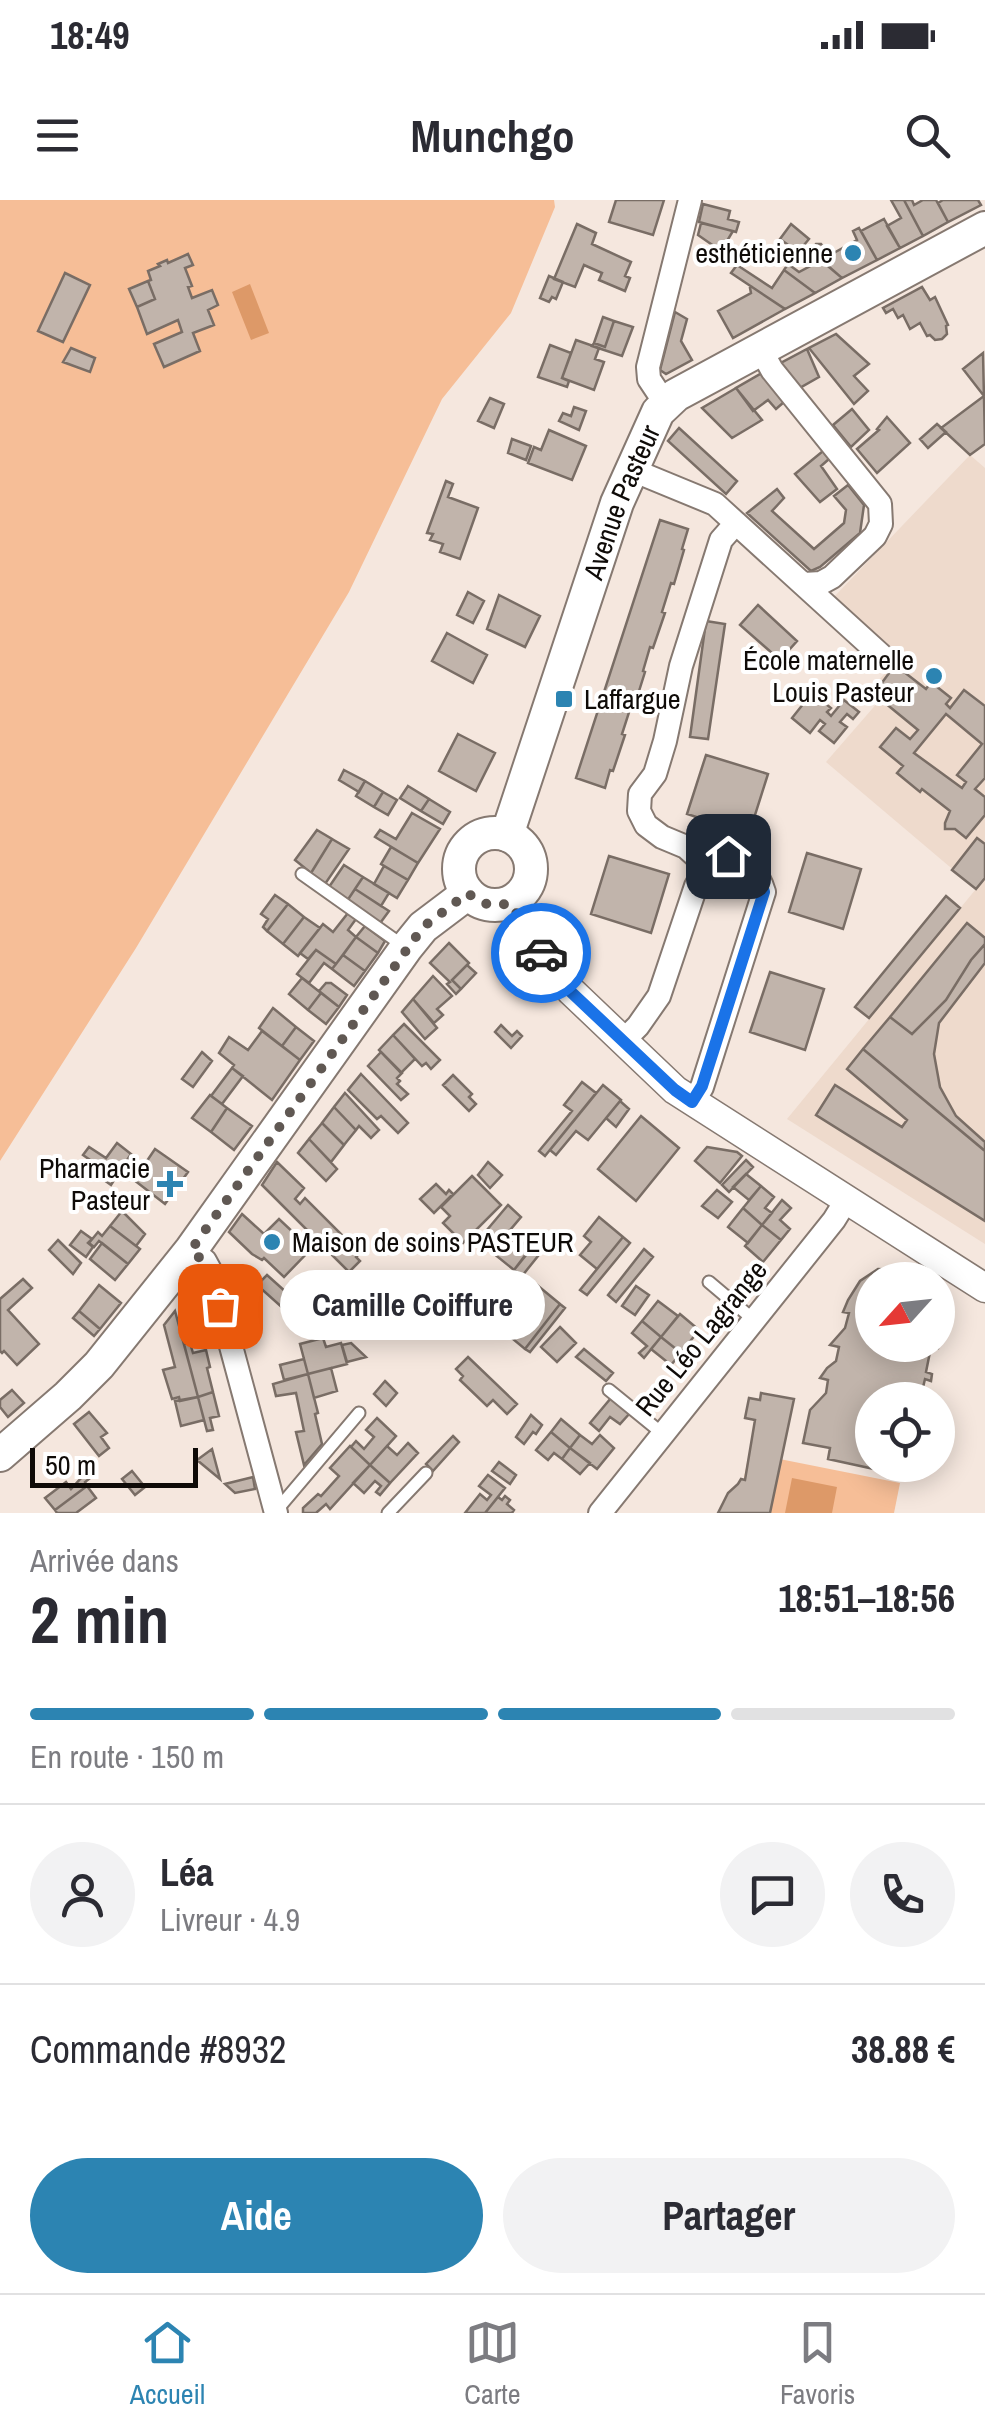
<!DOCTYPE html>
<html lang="fr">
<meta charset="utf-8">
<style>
:root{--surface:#fff;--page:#f2f2f3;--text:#2b2b33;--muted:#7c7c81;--line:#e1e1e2;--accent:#2c84b2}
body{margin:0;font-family:"Archivo Narrow",sans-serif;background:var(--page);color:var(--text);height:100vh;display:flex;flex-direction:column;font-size:38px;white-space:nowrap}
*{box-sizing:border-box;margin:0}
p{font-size:32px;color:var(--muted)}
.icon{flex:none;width:55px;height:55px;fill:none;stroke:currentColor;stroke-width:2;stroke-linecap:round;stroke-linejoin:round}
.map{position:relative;height:1313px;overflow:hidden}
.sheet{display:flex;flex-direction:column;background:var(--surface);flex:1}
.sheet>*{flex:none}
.needle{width:65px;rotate:243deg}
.buttons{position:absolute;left:855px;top:1062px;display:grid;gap:20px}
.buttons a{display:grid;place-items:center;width:100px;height:100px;border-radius:50%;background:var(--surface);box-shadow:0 5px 25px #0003;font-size:50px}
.scale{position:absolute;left:30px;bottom:25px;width:168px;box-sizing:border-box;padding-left:10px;border:5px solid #0f0b08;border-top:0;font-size:28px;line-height:35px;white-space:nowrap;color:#0f0b08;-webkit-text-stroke:8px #fff;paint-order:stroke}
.pin{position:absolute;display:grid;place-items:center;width:85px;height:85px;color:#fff;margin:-42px;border-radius:20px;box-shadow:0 5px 15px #0006}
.courier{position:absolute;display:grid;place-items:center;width:100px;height:100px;margin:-50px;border:8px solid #1a73e8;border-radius:50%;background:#fff;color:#222;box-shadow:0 2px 12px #0007}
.bubble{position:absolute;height:70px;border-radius:35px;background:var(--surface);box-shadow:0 5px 25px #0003;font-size:32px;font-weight:700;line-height:70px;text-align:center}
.summary em{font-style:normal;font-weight:700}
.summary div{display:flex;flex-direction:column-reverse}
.summary{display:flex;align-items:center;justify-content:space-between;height:170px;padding:0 30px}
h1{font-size:65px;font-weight:700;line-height:75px}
.bar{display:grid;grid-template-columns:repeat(4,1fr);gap:15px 10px;align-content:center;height:120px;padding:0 30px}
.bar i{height:12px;border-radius:8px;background:var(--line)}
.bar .current{background:var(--accent)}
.bar p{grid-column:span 4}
.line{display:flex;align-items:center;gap:25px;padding:0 30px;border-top:2px solid var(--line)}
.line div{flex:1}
.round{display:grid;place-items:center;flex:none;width:105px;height:105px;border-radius:52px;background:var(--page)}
.primary-button{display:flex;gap:20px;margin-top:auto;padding:20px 30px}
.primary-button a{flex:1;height:115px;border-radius:60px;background:var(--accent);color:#fff;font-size:40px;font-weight:700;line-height:115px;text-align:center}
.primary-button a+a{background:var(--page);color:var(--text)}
.status{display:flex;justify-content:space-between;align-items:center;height:70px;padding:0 50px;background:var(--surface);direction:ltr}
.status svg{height:28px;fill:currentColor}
header{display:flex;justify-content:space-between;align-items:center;height:130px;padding:0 30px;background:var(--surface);font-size:45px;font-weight:700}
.menu{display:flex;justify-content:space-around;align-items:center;height:140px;border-top:2px solid var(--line);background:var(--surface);font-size:28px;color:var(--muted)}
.menu a{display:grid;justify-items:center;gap:5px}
.menu .current{color:var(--accent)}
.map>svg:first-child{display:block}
.built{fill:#eedacc}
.green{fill:#f6be97}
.water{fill:#dd9968}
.building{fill:#c1b4ab;stroke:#796d65;stroke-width:2.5;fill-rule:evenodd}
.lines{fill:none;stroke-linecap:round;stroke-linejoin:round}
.service-casing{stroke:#867971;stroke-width:15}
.minor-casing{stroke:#867971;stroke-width:26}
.tertiary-casing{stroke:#867971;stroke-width:31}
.secondary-casing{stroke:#867971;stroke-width:36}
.service{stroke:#fff;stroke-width:11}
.minor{stroke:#fff;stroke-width:22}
.tertiary{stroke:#fff;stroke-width:28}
.secondary{stroke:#fff;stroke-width:32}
.done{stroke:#605853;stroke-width:10;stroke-dasharray:0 18}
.route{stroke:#1a73e8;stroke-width:12}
.poi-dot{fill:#2c84b2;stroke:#fff;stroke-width:4}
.labels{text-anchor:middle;stroke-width:8;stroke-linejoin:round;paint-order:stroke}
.poi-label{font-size:28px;fill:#0f0b08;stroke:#fff;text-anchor:end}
.street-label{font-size:28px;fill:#0f0b08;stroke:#fff}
</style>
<div class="status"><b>18:49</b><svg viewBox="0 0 49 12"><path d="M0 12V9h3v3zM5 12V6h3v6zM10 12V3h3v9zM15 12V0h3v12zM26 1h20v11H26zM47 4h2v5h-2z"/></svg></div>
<header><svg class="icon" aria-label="menu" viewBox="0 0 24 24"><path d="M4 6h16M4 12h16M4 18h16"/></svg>Munchgo<svg class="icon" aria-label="search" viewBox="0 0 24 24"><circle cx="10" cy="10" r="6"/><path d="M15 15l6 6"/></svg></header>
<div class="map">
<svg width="985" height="1313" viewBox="0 0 985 1313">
<rect width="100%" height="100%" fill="#f5e7de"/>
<path class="built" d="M970,255L985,268V1044L787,919L976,689L826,562L879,501L869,491L897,460L833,398Z"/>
<path class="green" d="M0,0H554L555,7L511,113L442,199L349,392L136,748L0,961Z
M749,1253L900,1283L894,1313H737Z"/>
<path class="water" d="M250,84L269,133L251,140L232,92Z
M792,1278L837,1287L832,1313H785Z"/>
<path class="building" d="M616,0H664L653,35L609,22Z
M891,0H904L923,36L900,48L887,26L901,18Z
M904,0H912L914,5L923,0H936L948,22L923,36Z
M943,0H978L981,5L948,22L938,3Z
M703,4L730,11L728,19L739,22L736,32L699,22Z
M884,19L900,48L877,60L861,31Z
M701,23L733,31L721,51L698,35Z
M577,24L596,33L592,44L631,62L625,76L630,78L625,91L599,80L602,73L584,65L575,87L554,79Z
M791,24L809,39L804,45L842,78L815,93L784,70L788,64L799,72L814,64L780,39Z
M859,28L877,60L842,78L810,51L816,44H821L830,55L857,40L853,31Z
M188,54L193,65L185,68L192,86L188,87L192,98L212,90L218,105L208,110L214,125L193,133L200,151L164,167L154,144L182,132L178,120L147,134L137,107L155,99L148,81L151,80L148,71L160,66L158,64L167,60L168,63Z
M737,65L772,88L784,70L815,93L785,109L731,73Z
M65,73L90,85L63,142L38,131Z
M549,76L563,82L556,99L552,97L549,102L540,98Z
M148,81L155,99L137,107L129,89Z
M752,87L785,109L733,138L718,111L751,93L750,88Z
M922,87L930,100L935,97L948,125L946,126L947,134L942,139L935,140L930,135L927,136L920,123L910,129L903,115L898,118L893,109L886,113L883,108Z
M675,112L687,119L681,141L692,160L666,174L660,170Z
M603,117L614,121L605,147L594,143Z
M614,121L633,127L622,156L592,146L594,143L605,147Z
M836,134L869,164L854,176L868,191L854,204L809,148Z
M576,140L599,148L595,159L604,162L594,190L562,178Z
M550,145L571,153L562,178L569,181L567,187L538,177Z
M71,148L95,158L90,172L63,162Z
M807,149L819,177L796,190L777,165Z
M983,153L985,244L970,255L941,228L984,196L963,169Z
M762,173L784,202L776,209L768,200L753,211L736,188Z
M736,188L762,220L732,238L702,208Z
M490,198L504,204L494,228L478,221Z
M574,207L586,211L579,230L559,221L563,213L571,216Z
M852,209L869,230L851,247L833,225Z
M887,217L910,243L877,273L857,249L879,230L877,229Z
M937,224L946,232L928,248L920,239Z
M679,228L737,281L726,294L668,241Z
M549,230L586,246L572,280L528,263L534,247L541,250Z
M512,239L531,246L526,260L508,253Z
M823,251L829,259L821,266L837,289L820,302L795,274Z
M446,281L453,284L448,297L478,308L460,359L440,352L443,344L430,340L433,334L427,333Z
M848,285L864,305L860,333L820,367L811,371L747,313L777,289L784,298L772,311L814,349L844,323L846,310L834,296Z
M660,320L688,329L682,349L684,350L674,384L671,383L662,412L665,413L653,448L650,447L643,471L645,472L634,507L631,506L622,534L625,535L613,571L610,570L605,588L576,578Z
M468,392L484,401L473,423L457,415Z
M499,395L540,416L525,447L487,429Z
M758,405L797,441L780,460L740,425Z
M706,421L725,424L708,539L690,537Z
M447,433L487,455L473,483L432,461Z
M895,465L926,489L931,482L951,498L946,504L950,508L964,490L985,506V578L975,589L985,597V615L966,638L955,629H945V623L950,611L922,589L920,592L897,573L903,566L880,547L896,528L910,539L918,530L879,498L889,485L881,484ZM946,514L982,544L957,575L966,582L962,588L914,553Z
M812,493L831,508L827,512L831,516L844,500L859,512L853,519L847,514L840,522L847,527L834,543L819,531L825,524L820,520L810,533L792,518Z
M458,534L495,553L476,591L439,571Z
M706,555L768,574L749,634L687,614Z
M344,570L365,581L359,592L339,580Z
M365,581L383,592L374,607L356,596Z
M408,586L429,599L421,611L400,598Z
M383,592L397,600L388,615L374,607Z
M429,599L450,612L443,624L421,611Z
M412,613L440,629L418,663L375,637L380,630L396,639Z
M317,630L332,639L311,673L295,660Z
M977,638L985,644V678L976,689L952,670Z
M332,639L349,649L325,684L311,673Z
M391,647L418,663L408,680L381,664Z
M807,653L861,669L843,729L789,712Z
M609,656L669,674L651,733L591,714Z
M344,665L363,677L347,701L329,687Z
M384,666L408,680L397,698L374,684Z
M363,677L389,693L381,706L355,689Z
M355,689L389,711L378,726L347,701Z
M275,695L288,704L267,731L263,727L268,719L261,714Z
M946,696L960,708L869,818L855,807Z
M288,704L304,717L283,744L267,731Z
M348,713L356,719L348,730L356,737L336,764L316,750L308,759L300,753L323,724L333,732Z
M304,717L320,728L298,756L283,744Z
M967,723L985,738V744L971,760L946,800L912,834L890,817Z
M365,726L385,741L378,753L356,737Z
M356,737L378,753L365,771L343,755Z
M449,743L469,763L452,780L461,789L456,794L447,784L450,782L430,763Z
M985,744V763L939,823L934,854L940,887L956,916L985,942V951L863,849L890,817L912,834L946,800L971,760Z
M316,750L336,764L332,769L324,763L309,783L297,774Z
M343,755L365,771L354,786L332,769Z
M467,765L476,773L461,789L452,780Z
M770,772L824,789L805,850L750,832Z
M433,776L452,796L437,809L443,815L434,823L413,799Z
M302,778L321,793L308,810L289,794Z
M326,783H331L347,795L339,807L319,791Z
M321,793L339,807L326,824L308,810Z
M413,799L437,828L425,839L402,812Z
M273,808L296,827L282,846L259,828Z
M404,824L440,860L431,869L426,863L422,866L393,835Z
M501,825L512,836L517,831L522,836L511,848L495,832Z
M296,827L314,841L300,860L282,846Z
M262,831L300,860L272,900L232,868L234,865L219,853L229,837L248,850Z
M393,835L415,859L401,873L379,850Z
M863,849L985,951V1021L816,915L835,885L902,927L907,920L847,869Z
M202,852L212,861L193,887L182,879Z
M381,852L402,873L397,878L400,881L397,884L408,894L401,900L368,866Z
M232,868L243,876L222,904L211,896Z
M361,874L408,923L398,933L381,916L377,919L348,890Z
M453,875L472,894L469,897L476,904L469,911L443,885Z
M582,882L596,893L545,956L539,951L572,911L564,905Z
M603,885L621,900L588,940L576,931L556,955L550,950Z
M345,893L379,930L371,938L359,926L356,930L334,907Z
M210,895L227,908L211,932L192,918Z
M620,901L629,909L616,927L606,918Z
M334,907L356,930L344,945L322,923Z
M227,908L252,926L234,950L211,932Z
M641,916L679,948L636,1001L598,969Z
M322,923L344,945L331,962L309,939Z
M309,939L337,969L326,981L298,953Z
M117,943L131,954L111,985L97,975L88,964L90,960L83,955L89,947L106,958Z
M707,947L737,952L742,956L720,983L695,961Z
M155,949L188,972L165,1004L134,980Z
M746,960L753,967L729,992L722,985Z
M277,962L304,988L295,999L300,1004L305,998L360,1053L356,1057L360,1061L349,1072L262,985Z
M488,962L502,975L490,988L478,975Z
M746,974L761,986L749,1000L733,987Z
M472,976L501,1005L463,1043L443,1023L450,1016L441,1007Z
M436,984L446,994L449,990L453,994L434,1013L420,999Z
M761,986L774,997L765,1008L772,1013L762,1025L743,1008Z
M717,990L732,1002L718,1018L702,1006Z
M782,1000L791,1008L780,1020L790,1029L781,1040L762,1025Z
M508,1005L521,1017L495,1048L481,1037Z
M743,1008L762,1025L748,1043L728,1027Z
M122,1011L145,1034L136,1046L110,1026Z
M242,1014L264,1034L279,1019L311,1049L284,1077L264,1058L262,1060L252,1054L229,1032Z
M599,1017L623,1037L597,1069L580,1055L591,1042L584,1036Z
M762,1025L781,1040L763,1062L745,1046Z
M110,1026L140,1049L128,1064L99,1041L94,1047L89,1043L98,1032L102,1036Z
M81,1031L92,1039L88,1043L93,1047L86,1057L70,1045Z
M509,1032L531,1049L514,1070L493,1053Z
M623,1037L630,1043L587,1095L580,1090Z
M58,1040L81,1063L73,1074L49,1050Z
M102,1043L128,1064L115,1080L90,1059Z
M533,1045L542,1051L522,1076L514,1070Z
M644,1049L653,1057L616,1102L608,1095Z
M878,1069L898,1070L916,1080H872V1145H938L939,1142L938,1148L931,1147L926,1172L932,1174L931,1181L925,1179L920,1200H872V1265H900L897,1274L828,1259L830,1248L803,1243L810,1210L826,1193L828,1180L820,1178L827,1168L836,1161L839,1147L830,1145L845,1128L849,1113L843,1112L848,1100L860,1081Z
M267,1075L306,1110L310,1123L296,1127L294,1118L257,1085Z
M23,1079L32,1088L8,1110L39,1144L17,1165L4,1151L2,1153L0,1151V1099Z
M99,1085L121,1103L100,1129L79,1111Z
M537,1085L560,1104L525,1149L501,1129Z
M636,1086L649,1095L635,1115L622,1106Z
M658,1101L678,1116L661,1137L642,1121Z
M560,1104L565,1108L530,1152L525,1149Z
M79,1111L100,1129L94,1136L73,1118Z
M175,1111L198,1197L180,1201L179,1197L172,1199L163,1170L175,1167L164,1125Z
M680,1114L699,1130L681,1153L661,1137Z
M642,1121L661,1137L644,1158L639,1153L647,1146L632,1133Z
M560,1127L576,1143L557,1162L541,1147Z
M661,1137L681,1153L671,1165L651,1149Z
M323,1138L326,1147L341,1143L347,1164L308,1174L300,1144Z
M190,1143L193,1153L206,1150L210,1167L207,1168L213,1192L198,1197L184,1144Z
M351,1143L366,1157L347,1162L342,1145Z
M584,1149L613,1173L606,1181L576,1157Z
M468,1157L517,1204L507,1214L493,1200L487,1206L460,1180L463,1176L456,1169Z
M304,1159L308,1174L284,1180L280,1165Z
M331,1168L337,1191L314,1198L308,1174Z
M308,1174L318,1213L315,1214L322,1244L304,1265L296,1232L304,1231L296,1193L276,1196L273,1184Z
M385,1181L397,1193L386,1206L374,1194Z
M12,1190L24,1203L8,1217L0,1207V1200Z
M213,1192L219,1216L210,1218L213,1230L207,1231L198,1197Z
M761,1193L794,1199L770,1313H718L728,1293L738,1284L741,1279L745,1280L755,1220L745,1218L749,1198L760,1200Z
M198,1197L204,1220L181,1226L175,1201Z
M611,1198L630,1213L620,1224L610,1217L599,1231L590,1223Z
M89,1212L107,1233L101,1237L109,1248L99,1256L74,1224Z
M531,1215L542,1225L536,1234L533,1232L524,1244L516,1237Z
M377,1218L396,1236L370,1265L351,1247L356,1241L364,1249L374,1237L366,1230Z
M561,1219L580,1235L570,1248L551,1232Z
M551,1232L570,1248L562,1259L554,1253L548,1260L536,1250Z
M580,1235L592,1244L600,1235L614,1248L597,1269L570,1248Z
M453,1236L459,1242L433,1271L426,1264Z
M408,1243L418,1253L390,1283L370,1265L387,1246L397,1255Z
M350,1246L370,1265L330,1309L326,1304L316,1313H303V1308L318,1294L321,1296L339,1276L330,1268Z
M570,1248L590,1263L580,1274L562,1259Z
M212,1249L220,1279L197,1260Z
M499,1262L516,1275L510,1284L492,1271Z
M370,1265L390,1283L380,1295L376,1292L381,1286L375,1281L364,1293L353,1283Z
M87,1266L94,1275L85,1282L87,1286L55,1310L45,1298L66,1282L71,1289L81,1278L78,1273Z
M132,1271L145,1287L135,1295L122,1279Z
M488,1275L505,1288L485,1313H465L480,1294L487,1300L491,1295L479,1286Z
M253,1277L255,1289L235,1293L225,1284Z
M87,1286L96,1298L76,1313H57L55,1310Z
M505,1296L510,1300L507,1304L514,1310L512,1313H485L498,1297L502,1300Z"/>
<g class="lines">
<defs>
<path id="service" d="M302,674L405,747
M709,1082L754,1120
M609,1190L663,1234
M276,1311L359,1213
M388,1313L426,1273"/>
<path id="minor" d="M761,150L772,170L880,304L881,324L875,336L832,377L821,383L804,384
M665,203L649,179L648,167L690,0
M630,269L715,304L882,456
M707,666L686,647L662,637L646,625L639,611L640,594L655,574L665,541L681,466L721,340L736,323
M623,841L638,826L659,796L696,686L707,666L728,655C749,664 757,669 764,692L702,887L693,902
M191,1050L205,1061L211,1072L276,1313
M600,1313L834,1020L847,999"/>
<path id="tertiary" d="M509,703L547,762L571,791L675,890L985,1088"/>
<g id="secondary">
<circle cx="495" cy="669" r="36"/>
<path id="s1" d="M507,635L617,303L658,212L676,195L985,28"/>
<path d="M0,1255L68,1196L99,1165L191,1050L406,748L423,727L468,693"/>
</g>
</defs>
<use href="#service" class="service-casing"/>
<use href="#minor" class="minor-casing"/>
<use href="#tertiary" class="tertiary-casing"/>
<use href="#secondary" class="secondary-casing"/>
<use href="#service" class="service"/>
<use href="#minor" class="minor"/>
<use href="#tertiary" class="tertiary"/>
<use href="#secondary" class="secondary"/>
</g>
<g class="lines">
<path class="done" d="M220,1106C213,1081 212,1067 191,1050L423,727L468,693C481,705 493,707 510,703L541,753"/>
<path class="route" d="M541,753L571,792L675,890L692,902L702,886L764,692C758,669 749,664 728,656"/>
</g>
<g class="poi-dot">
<circle cx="853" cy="53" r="10"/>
<circle cx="934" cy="476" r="10"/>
<rect x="554" y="489" width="20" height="20" rx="5"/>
<path d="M165 969h10v10h10v10h-10v10h-10v-10h-10v-10h10z"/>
<circle cx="272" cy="1042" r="10"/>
</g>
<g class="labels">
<g class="poi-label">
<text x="833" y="63">esthéticienne</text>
<text x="914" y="470">École maternelle<tspan x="914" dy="32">Louis Pasteur</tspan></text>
<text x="584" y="509" text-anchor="start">Laffargue</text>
<text x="150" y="978">Pharmacie<tspan x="150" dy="32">Pasteur</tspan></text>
<text x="292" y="1052" text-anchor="start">Maison de soins PASTEUR</text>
</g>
<g class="street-label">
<text dy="10" stroke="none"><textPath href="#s1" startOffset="352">Avenue Pasteur</textPath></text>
<text transform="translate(701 1138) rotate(-51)" y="10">Rue Léo Lagrange</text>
</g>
</g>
</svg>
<div class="buttons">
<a><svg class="needle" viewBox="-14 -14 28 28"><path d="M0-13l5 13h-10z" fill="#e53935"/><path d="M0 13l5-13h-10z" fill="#7c7c81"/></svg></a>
<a><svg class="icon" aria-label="locate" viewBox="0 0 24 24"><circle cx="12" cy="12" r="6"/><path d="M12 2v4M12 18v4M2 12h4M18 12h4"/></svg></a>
</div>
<div class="scale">50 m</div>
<div class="pin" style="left:220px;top:1106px;background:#ea580c"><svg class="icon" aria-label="bag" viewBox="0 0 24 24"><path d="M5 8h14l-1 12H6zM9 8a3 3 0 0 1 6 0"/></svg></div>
<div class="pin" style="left:728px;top:656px;background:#1f2937"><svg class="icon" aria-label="home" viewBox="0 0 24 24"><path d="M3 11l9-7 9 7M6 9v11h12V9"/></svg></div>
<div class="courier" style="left:541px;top:753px"><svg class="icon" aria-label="car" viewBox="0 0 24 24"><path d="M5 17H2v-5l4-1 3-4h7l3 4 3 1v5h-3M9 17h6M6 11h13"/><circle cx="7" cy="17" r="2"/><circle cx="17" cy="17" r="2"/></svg></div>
<div class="bubble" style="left:280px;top:1070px;width:265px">Camille Coiffure</div>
</div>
<section class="sheet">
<div class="summary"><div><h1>2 min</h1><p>Arrivée dans</p></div><em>18:51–18:56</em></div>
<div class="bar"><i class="current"></i><i class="current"></i><i class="current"></i><i></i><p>En route · 150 m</p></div>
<div class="line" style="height:180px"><a class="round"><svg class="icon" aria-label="person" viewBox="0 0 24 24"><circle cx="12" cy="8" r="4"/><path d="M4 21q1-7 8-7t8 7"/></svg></a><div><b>Léa</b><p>Livreur · 4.9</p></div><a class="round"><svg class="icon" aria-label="chat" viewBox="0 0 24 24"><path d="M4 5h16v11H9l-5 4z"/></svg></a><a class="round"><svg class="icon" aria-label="phone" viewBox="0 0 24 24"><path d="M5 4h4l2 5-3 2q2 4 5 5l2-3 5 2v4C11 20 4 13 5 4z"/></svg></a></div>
<div class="line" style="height:130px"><div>Commande #8932</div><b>38.88 €</b></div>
<div class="primary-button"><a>Aide</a><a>Partager</a></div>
</section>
<nav class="menu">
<a class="current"><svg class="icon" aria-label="home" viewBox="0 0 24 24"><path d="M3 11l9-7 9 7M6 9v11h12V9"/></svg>Accueil</a>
<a><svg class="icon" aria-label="map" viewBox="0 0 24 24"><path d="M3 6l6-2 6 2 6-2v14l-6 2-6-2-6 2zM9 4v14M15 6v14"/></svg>Carte</a>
<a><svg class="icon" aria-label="saved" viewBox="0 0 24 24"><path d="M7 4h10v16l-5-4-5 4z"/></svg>Favoris</a>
</nav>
